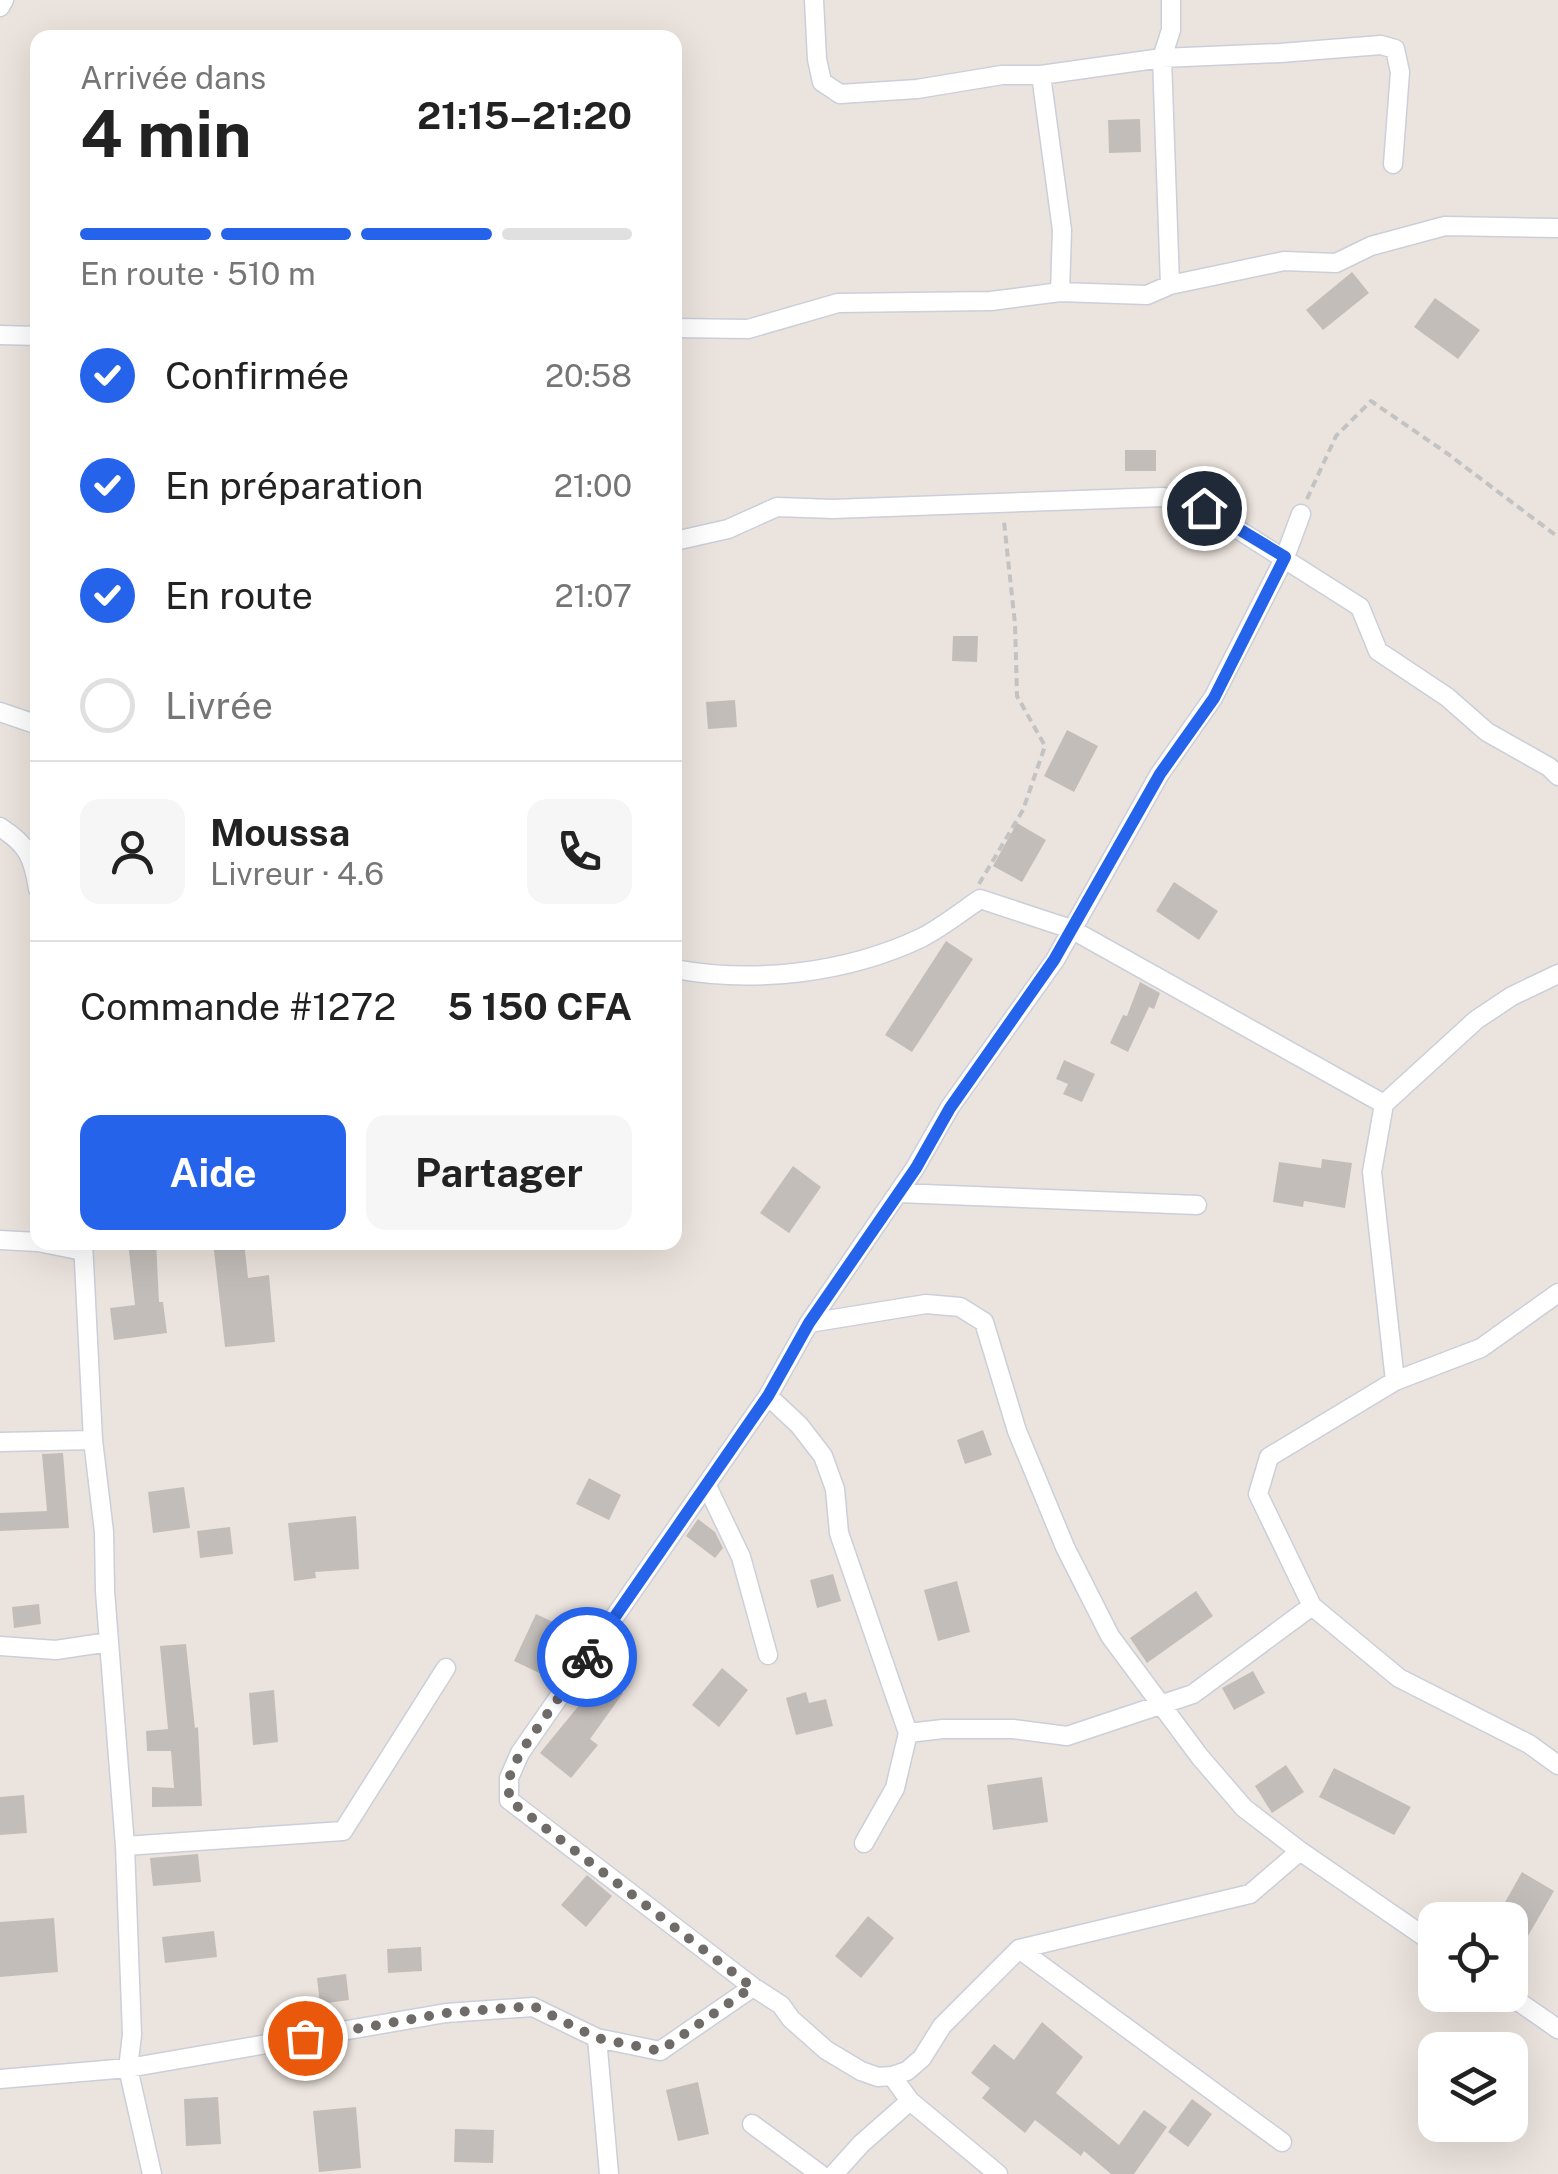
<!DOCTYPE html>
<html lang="fr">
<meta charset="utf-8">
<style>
:root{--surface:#fff;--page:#f6f6f6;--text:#222;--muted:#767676;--line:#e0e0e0;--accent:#2563eb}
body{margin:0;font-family:"Public Sans",sans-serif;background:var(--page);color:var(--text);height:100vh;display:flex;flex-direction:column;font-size:38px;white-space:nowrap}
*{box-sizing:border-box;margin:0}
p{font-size:32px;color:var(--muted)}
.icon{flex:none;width:55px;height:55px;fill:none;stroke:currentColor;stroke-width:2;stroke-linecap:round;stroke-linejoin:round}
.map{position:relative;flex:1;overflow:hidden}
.panel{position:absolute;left:30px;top:30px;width:652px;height:1220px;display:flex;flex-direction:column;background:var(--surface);border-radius:20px;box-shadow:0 10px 40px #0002}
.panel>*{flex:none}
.fabs{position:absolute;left:1418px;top:1902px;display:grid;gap:20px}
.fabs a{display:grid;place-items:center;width:110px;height:110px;border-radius:20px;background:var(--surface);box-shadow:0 10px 40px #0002;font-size:50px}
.pin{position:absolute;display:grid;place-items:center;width:85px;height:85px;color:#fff;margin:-42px;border:5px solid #fff;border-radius:50%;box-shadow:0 2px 10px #0007}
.courier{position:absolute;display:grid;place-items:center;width:100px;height:100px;margin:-50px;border:8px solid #2563eb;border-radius:50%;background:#fff;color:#222;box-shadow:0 2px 12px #0007}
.head em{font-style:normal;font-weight:700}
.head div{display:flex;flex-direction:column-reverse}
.head{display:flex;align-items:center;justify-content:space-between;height:170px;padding:0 50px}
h1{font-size:65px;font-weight:700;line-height:75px}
.bar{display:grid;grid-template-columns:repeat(4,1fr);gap:15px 10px;align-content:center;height:120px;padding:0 50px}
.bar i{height:12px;border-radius:8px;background:var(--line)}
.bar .selected{background:var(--accent)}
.bar p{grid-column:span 4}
.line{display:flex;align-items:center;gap:25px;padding:0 50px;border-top:2px solid var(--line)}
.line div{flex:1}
.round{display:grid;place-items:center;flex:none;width:105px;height:105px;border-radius:20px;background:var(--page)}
ol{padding:0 50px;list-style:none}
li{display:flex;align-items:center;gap:30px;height:110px}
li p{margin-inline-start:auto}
li .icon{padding:10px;border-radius:50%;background:var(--accent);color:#fff;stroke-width:4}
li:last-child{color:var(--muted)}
li i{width:55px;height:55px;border:5px solid var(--line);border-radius:50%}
.cta{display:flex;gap:20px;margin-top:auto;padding:20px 50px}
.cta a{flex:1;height:115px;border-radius:20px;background:var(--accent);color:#fff;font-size:40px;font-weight:700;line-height:115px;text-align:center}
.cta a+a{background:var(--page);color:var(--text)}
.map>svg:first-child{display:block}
.building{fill:#c3bdb9}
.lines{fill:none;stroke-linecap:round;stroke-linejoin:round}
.street-casing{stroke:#cbcfda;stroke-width:21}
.path{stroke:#c3c3c3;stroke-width:4;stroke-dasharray:8 5;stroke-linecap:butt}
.street{stroke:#fff;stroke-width:18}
.done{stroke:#6e6b69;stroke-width:10;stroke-dasharray:0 18}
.route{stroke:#2563eb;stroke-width:12}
</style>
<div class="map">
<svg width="1558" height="2174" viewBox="0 0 1558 2174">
<rect width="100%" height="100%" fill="#ebe3dd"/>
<path class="building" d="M1140,119L1141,152L1109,153L1108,120Z
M1352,272L1369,293L1323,330L1306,310Z
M1435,298L1480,330L1458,359L1414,327Z
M1125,450H1156V471H1125Z
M953,636H978L977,662L952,661Z
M735,700L737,727L708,729L706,702Z
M1067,730L1098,746L1074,792L1044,776Z
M1017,823L1046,840L1022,882L993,866Z
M1174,882L1218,911L1199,940L1156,911Z
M946,941L973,959L912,1052L885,1035Z
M1140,982L1160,993L1154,1009L1149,1007L1128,1052L1110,1043L1123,1015L1127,1016Z
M1064,1060L1095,1074L1082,1102L1063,1094L1068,1084L1056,1079Z
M1322,1159L1352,1163L1345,1208L1304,1201L1303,1207L1273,1202L1279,1162L1321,1168Z
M793,1166L821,1187L789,1233L760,1213Z
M128,1242H156L159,1302H163L167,1333L114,1340L110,1308L135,1305Z
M213,1242H244L248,1278L269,1275L275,1342L225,1347Z
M983,1430L992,1455L965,1464L957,1440Z
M63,1453L69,1528L0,1531V1513L47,1511L42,1454Z
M589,1478L621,1495L609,1520L576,1504Z
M184,1487L190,1528L153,1533L148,1492Z
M356,1516L359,1569L315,1572L316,1578L294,1581L288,1523Z
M698,1519L715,1532L723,1548L715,1558L686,1536Z
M230,1527L233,1554L200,1558L197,1531Z
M833,1574L841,1601L817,1608L810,1580Z
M957,1581L970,1632L938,1641L924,1590Z
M1196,1591L1213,1616L1147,1663L1130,1638Z
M39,1604L41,1624L14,1628L12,1607Z
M536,1614L570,1630L548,1677L514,1661Z
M186,1644L195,1728L198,1727L202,1806L152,1807V1787L174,1788L171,1751H147L146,1731L168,1729L160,1646Z
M722,1668L748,1690L719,1727L692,1705Z
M1253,1671L1265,1693L1234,1710L1222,1688Z
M597,1674L623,1693L590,1739L598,1745L571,1778L540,1753L581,1703L578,1701Z
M274,1690L278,1742L253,1745L249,1693Z
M806,1692L809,1703L826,1699L833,1726L796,1735L786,1698Z
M1286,1765L1304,1792L1272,1813L1255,1786Z
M1334,1768L1411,1807L1394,1835L1319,1797Z
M1042,1777L1048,1822L993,1830L987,1785Z
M24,1795L27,1833L0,1835V1797Z
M198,1854L201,1882L153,1886L150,1858Z
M1522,1872L1554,1891L1510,1967V1920H1495Z
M587,1875L612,1896L586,1927L561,1905Z
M868,1916L894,1938L861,1978L835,1956Z
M54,1918L58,1972L0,1977V1922Z
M214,1931L217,1957L165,1963L162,1937Z
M421,1947L422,1971L388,1973L387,1949Z
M346,1974L349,2000L320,2004L317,1978Z
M1042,2022L1083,2057L1056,2093L1119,2145L1144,2110L1167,2127L1134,2174H1111L1084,2151L1081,2156L1035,2120L1025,2133L982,2098L990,2088L971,2073L994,2044L1014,2060Z
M698,2082L709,2134L678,2141L666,2090Z
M218,2097L221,2144L186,2146L184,2099Z
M1192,2099L1212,2114L1188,2147L1168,2132Z
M356,2107L361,2168L319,2172L313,2111Z
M455,2129L494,2130L493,2163L454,2162Z"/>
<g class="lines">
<defs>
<path id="street" d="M814,0L817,59L822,82L840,94L917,89L1002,75H1041L1162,58L1171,30V0
M0,7L4,0
M1041,75L1062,230L1060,292
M1170,285L1162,58L1280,53L1381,45L1395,49L1400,72L1393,164
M675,328L748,329L838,303L991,301L1060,292L1147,295L1170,285L1284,261L1336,263L1371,246L1445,226L1558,228
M0,335L38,336
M675,541L728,529L777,507L833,509L1163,497L1204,508L1360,607L1378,651L1447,697L1487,732L1549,767L1558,776
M0,712L38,725
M0,827C28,845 33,857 38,889
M675,969C755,984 847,973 921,938C941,928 961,912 980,899L1071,929L1384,1104
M898,1193L1197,1205
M0,1240L38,1242
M38,1242L83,1251
M83,1242L93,1440L104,1532L105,1591L125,1846L132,2035L128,2068L152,2174
M809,1323L926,1304L960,1307L984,1322L1017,1431L1065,1547L1110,1636L1200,1757L1244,1808L1300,1851L1435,1944
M1395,1381L1372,1172L1384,1104L1476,1020L1512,996L1558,974
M768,1396L799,1425L823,1456L835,1489L839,1533L908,1733
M0,1442L93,1440
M707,1486L741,1557L768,1655
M1312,1606L1399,1678L1529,1744L1558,1765
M0,1646L56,1650L109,1642
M864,1843L895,1788L908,1733L943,1729H1013L1067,1736L1193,1694L1312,1606L1258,1494L1269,1457L1395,1381L1481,1348L1558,1293
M125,1846L343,1831L446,1668
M1019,1949L1282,2142
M753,1987L509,1800V1778L520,1753L768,1396L809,1323L915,1168L950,1107L1055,960L1159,775L1213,698L1285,557L1301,514
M1509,1995L1558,2029
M597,2038L609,2174
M892,2076L910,2101L998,2174
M0,2079L128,2068L446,2013L533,2007L597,2038L660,2051L753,1987L781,2005L791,2019L826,2050L861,2071L878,2077L892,2076L907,2071L922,2058L942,2026L1019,1949L1250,1894L1300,1851
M752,2124L820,2174
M834,2174L861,2144L910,2101"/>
</defs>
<use href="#street" class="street-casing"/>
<path class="path" d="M1307,499L1336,436L1371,401L1448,454L1558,537
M979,884L1023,810L1045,746L1017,696L1015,624L1004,522"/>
<use href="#street" class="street"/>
</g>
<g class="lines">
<path class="done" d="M305,2038L446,2013L533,2006L597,2038L660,2051L752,1987L509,1800V1778L520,1753L587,1657"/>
<path class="route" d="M587,1657L768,1396L809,1323L916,1168L950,1108L1054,960L1160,774L1214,698L1285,557L1204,508"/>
</g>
</svg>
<div class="fabs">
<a><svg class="icon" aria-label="locate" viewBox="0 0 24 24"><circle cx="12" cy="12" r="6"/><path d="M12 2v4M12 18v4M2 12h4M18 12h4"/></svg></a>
<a><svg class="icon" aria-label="layers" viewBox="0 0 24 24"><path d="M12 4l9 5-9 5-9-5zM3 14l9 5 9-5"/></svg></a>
</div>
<div class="pin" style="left:305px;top:2038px;background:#ea580c"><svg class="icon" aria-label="bag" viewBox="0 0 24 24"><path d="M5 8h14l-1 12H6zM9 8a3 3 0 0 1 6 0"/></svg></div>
<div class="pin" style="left:1204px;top:508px;background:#1f2937"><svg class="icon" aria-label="home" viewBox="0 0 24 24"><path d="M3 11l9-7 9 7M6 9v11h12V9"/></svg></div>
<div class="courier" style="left:587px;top:1657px"><svg class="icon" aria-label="bike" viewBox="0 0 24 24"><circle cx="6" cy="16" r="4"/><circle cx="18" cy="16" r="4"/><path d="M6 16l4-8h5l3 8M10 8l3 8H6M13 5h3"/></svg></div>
<section class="panel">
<div class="head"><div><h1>4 min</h1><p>Arrivée dans</p></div><em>21:15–21:20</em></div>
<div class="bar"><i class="selected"></i><i class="selected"></i><i class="selected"></i><i></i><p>En route · 510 m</p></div>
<ol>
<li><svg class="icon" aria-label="check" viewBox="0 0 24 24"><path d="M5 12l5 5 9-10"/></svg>Confirmée<p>20:58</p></li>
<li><svg class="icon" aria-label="check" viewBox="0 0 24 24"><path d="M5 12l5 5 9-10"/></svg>En préparation<p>21:00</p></li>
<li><svg class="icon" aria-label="check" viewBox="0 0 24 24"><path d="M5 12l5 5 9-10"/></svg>En route<p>21:07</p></li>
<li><i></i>Livrée</li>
</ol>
<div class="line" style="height:180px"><a class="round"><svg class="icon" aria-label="person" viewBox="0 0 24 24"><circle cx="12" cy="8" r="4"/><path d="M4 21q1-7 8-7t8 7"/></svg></a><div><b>Moussa</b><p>Livreur · 4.6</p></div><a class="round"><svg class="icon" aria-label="phone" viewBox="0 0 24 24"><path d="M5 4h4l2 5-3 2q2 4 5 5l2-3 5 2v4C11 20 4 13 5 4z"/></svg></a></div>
<div class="line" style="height:130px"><div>Commande #1272</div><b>5 150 CFA</b></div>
<div class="cta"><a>Aide</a><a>Partager</a></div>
</section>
</div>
